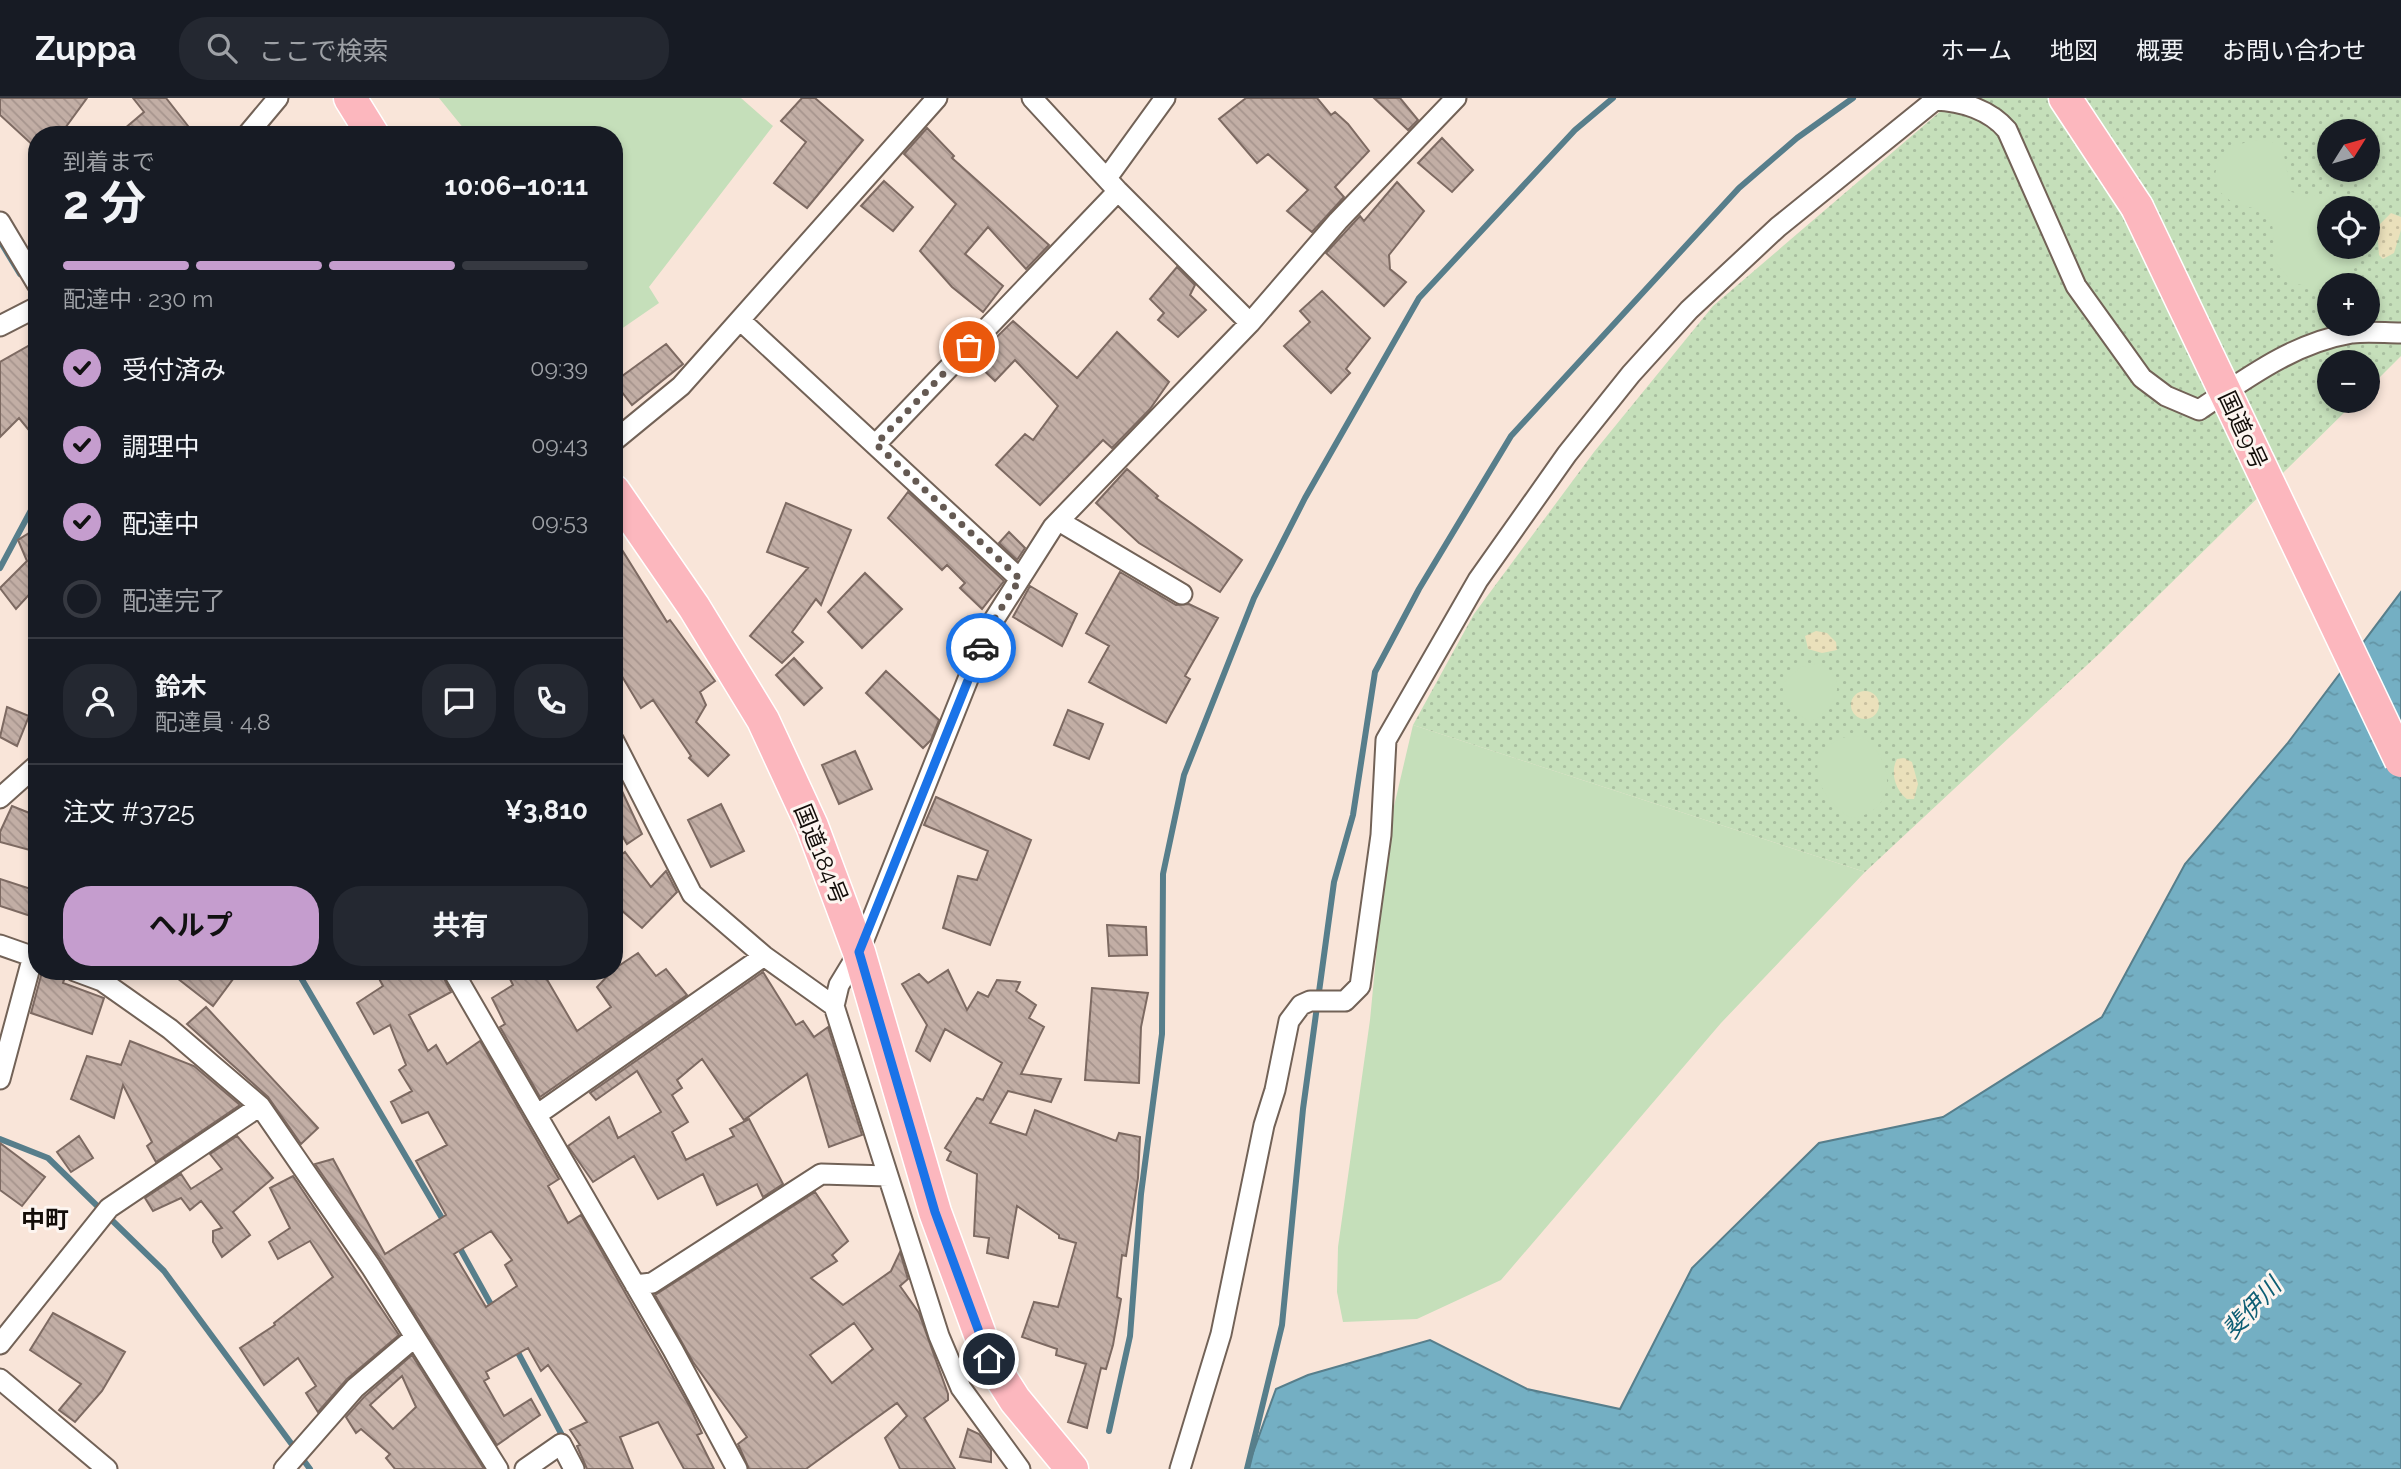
<!DOCTYPE html>
<html lang="ja">
<meta charset="utf-8">
<style>
:root{--surface:#171b24;--page:#242831;--text:#f1f3f6;--muted:#9ea1a6;--line:#363941;--accent:#c59dce}
body{margin:0;font-family:Raleway,"Noto Sans JP",sans-serif;background:var(--page);color:var(--text);height:100vh;display:flex;flex-direction:column;font-size:26px;white-space:nowrap}
*{box-sizing:border-box;margin:0}
p{font-size:23px;color:var(--muted)}
.icon{flex:none;width:38px;height:38px;fill:none;stroke:currentColor;stroke-width:2;stroke-linecap:round;stroke-linejoin:round}
.map{position:relative;flex:1;overflow:hidden}
.sheet{position:absolute;left:28px;top:28px;width:595px;height:854px;display:flex;flex-direction:column;background:var(--surface);border-radius:28px;box-shadow:0 4px 10px #0003}
.sheet>*{flex:none}
.needle{width:46px;rotate:53deg}
.buttons{position:absolute;left:2317px;top:21px;display:grid;gap:14px}
.buttons a{display:grid;place-items:center;width:63px;height:63px;border-radius:50%;background:var(--surface);box-shadow:0 4px 10px #0003;font-size:35px}
.pin{position:absolute;display:grid;place-items:center;width:60px;height:60px;color:#fff;margin:-30px;border:4px solid #fff;border-radius:50%;box-shadow:0 2px 7px #0007}
.courier{position:absolute;display:grid;place-items:center;width:70px;height:70px;margin:-35px;border:5px solid #1a73e8;border-radius:50%;background:#fff;color:#222;box-shadow:0 2px 9px #0007}
.headline em{font-style:normal;font-weight:700}
.headline div{display:flex;flex-direction:column-reverse}
.headline{display:flex;align-items:center;justify-content:space-between;height:119px;padding:0 35px}
h1{font-size:46px;font-weight:700;line-height:52px}
.bar{display:grid;grid-template-columns:repeat(4,1fr);gap:10px 7px;align-content:center;height:84px;padding:0 35px}
.bar i{height:9px;border-radius:5px;background:var(--line)}
.bar .current{background:var(--accent)}
.bar p{grid-column:span 4}
.line{display:flex;align-items:center;gap:18px;padding:0 35px;border-top:2px solid var(--line)}
.line div{flex:1}
.round{display:grid;place-items:center;flex:none;width:74px;height:74px;border-radius:28px;background:var(--page)}
ol{padding:0 35px;list-style:none}
li{display:flex;align-items:center;gap:21px;height:77px}
li p{margin-inline-start:auto}
li .icon{padding:7px;border-radius:50%;background:var(--accent);color:#111;stroke-width:4}
li:last-child{color:var(--muted)}
li i{width:38px;height:38px;border:4px solid var(--line);border-radius:50%}
.cta{display:flex;gap:14px;margin-top:auto;padding:14px 35px}
.cta a{flex:1;height:80px;border-radius:28px;background:var(--accent);color:#111;font-size:28px;font-weight:700;line-height:80px;text-align:center}
.cta a+a{background:var(--page);color:var(--text)}
header{display:flex;align-items:center;gap:42px;box-sizing:border-box;height:98px;padding:0 35px;background:var(--surface);border-bottom:2px solid var(--line)}
header strong{font-size:33px}
nav{display:flex;gap:38px;margin-inline-start:auto;font-size:24px}
.search{width:490px;height:63px;background:var(--page);display:flex;align-items:center;gap:18px;box-sizing:border-box;padding:0 24px;border-radius:28px;color:var(--muted);font-size:26px}
.map>svg:first-child{display:block}
.grass{fill:url(#grass-dots);fill-rule:evenodd}
.sand{fill:url(#sand-dots)}
.park{fill:#c5dfba}
.water{fill:url(#water-ripples);stroke:#577e8b;stroke-width:2}
.lines{fill:none;stroke-linecap:round;stroke-linejoin:round}
.stream{stroke:#577e8b;stroke-width:6}
.building{fill:url(#building-back-hatch);stroke:#7d6a62;stroke-width:2;fill-rule:evenodd}
.minor-casing{stroke:#726257;stroke-width:23}
.trunk-casing{stroke:#fff;stroke-width:35}
.minor{stroke:#fff;stroke-width:19}
.trunk{stroke:#fcb7be;stroke-width:32}
.trunk-bridge-casing{stroke:#fff;stroke-width:35;stroke-linecap:butt}
.trunk-bridge{stroke:#fcb7be;stroke-width:32}
.done{stroke:#645952;stroke-width:7;stroke-dasharray:0 12.6}
.route{stroke:#1a73e8;stroke-width:9}
.labels{text-anchor:middle;stroke-width:6;stroke-linejoin:round;paint-order:stroke}
.street-label{font-size:23px;fill:#130d09;stroke:#fdf5f0}
.neighbourhood-label{font-size:24px;font-weight:bold;fill:#130d09;stroke:#fdf5f0}
.water-label{font-size:24px;font-style:italic;fill:#0e5e74;stroke:#fdf5f0}
</style>
<header>
<strong>Zuppa</strong>
<div class="search"><svg class="icon" aria-label="search" viewBox="0 0 24 24"><circle cx="10" cy="10" r="6"/><path d="M15 15l6 6"/></svg>ここで検索</div>
<nav><a>ホーム</a><a>地図</a><a>概要</a><a>お問い合わせ</a></nav>
</header>
<div class="map">
<svg width="2401" height="1371" viewBox="0 0 2401 1371">
<defs>
<pattern id="grass-dots" width="8" height="8" patternUnits="userSpaceOnUse" patternTransform="scale(1.75)"><rect width="8" height="8" fill="#c5dfba"/><path d="M2 2h.1M6 6h.1" fill="none" stroke="#a8be9f" stroke-width="1.8" stroke-linecap="round"/></pattern>
<pattern id="sand-dots" width="8" height="8" patternUnits="userSpaceOnUse" patternTransform="scale(1.75)"><rect width="8" height="8" fill="#eae0bb"/><path d="M2 2h.1M6 6h.1" fill="none" stroke="#c8bf9f" stroke-width="1.8" stroke-linecap="round"/></pattern>
<pattern id="water-ripples" width="26" height="14" patternUnits="userSpaceOnUse" patternTransform="scale(1.75)"><rect width="26" height="14" fill="#74afc3"/><path d="M2 4q2-2 4 0t4 0M15 11q2-2 4 0t4 0" fill="none" stroke="#6495a6"/></pattern>
<pattern id="building-back-hatch" width="6" height="6" patternUnits="userSpaceOnUse" patternTransform="scale(1.75)"><rect width="6" height="6" fill="#c2aea5"/><path d="M-1 5l2 2M0 0l6 6M5-1l2 2" fill="none" stroke="#a6948d"/></pattern>
</defs>
<rect width="100%" height="100%" fill="#f9e5d9"/>
<path class="grass" d="M1956,0H2401V258L2368,291V264H2329V303H2356L2100,555L1865,774L1413,627L1474,516L1594,354L1713,208ZM2329,33H2368V72H2329ZM2329,110H2368V149H2329ZM2329,187H2368V226H2329Z"/>
<path class="sand" d="M2391,115L2401,119V132L2394,155L2383,161L2379,157L2377,129Z
M1816,533L1827,535L1836,544L1837,552L1822,555L1808,551L1805,538Z
M1851 607a14 14 0 1 1 28 0a14 14 0 1 1-28 0Z
M1904,660L1912,664L1918,686L1914,701H1907C1895,692 1890,674 1897,661Z"/>
<path class="park" d="M439,0H741L773,28L649,189L659,205L614,236V37H469Z
M2267,40L2283,52L2291,94C2317,101 2325,91 2350,110H2329V149L2366,151L2359,167L2328,190L2294,186L2276,165L2272,124L2262,112L2234,106L2220,94L2215,76L2220,59L2230,48Z
M1819,565C1851,580 1836,612 1810,624L1783,606V585L1801,569Z
M1413,627L1865,774L1721,925L1501,1182L1417,1221L1343,1224L1337,1194L1338,1149L1370,922L1388,734Z
M1849,638L1863,639C1895,662 1899,715 1851,720C1815,699 1799,651 1849,638Z"/>
<path class="water" d="M2401,494V1371H1247L1276,1291L1308,1277L1430,1242L1527,1291L1620,1311L1692,1170L1819,1045L1943,1019L2102,919L2185,766L2287,646Z"/>
<g class="lines">
<path class="stream" d="M0,143L20,176
M0,470L37,401
M297,873L446,1127
M0,1041L48,1060L164,1173L310,1371
M457,1145L494,1212
M515,1249L564,1341
M1109,1333L1130,1238L1141,1096L1162,936L1163,776L1184,677L1254,500L1305,400L1419,200L1575,32L1613,0
M1247,1371L1282,1227L1303,1011L1334,784L1353,717L1375,574L1419,491L1511,338L1739,90L1797,40L1853,0"/>
</g>
<path class="building" d="M0,0H87L60,37H37V51L0,17Z
M133,0H166L195,37H117L144,14Z
M802,0H815L863,42L807,110L774,85L806,44L781,23Z
M1246,0H1317L1331,17L1335,14L1348,26L1369,53L1335,89L1344,99L1312,134L1287,113L1308,92L1268,56L1257,65L1219,21Z
M1374,0H1400L1418,22L1408,32Z
M927,30L954,58L952,60L1049,147L1026,171L988,129L965,156L1003,188L983,214L952,189L920,153L956,106L904,56Z
M1442,40L1473,72L1452,94L1418,65Z
M884,83L913,109L893,133L861,108Z
M1397,84L1424,113L1389,157L1390,171L1406,184L1384,208L1326,155L1360,118L1364,123Z
M1177,169L1195,187L1190,197L1206,212L1178,239L1158,222L1164,215L1150,201Z
M1322,193L1370,240L1346,271L1350,275L1331,295L1284,248L1310,224L1300,213Z
M1013,223L1077,280L1117,234L1169,284L1150,311L1112,350L1103,342L1040,407L996,367L1025,336L1033,342L1058,308L1015,262L995,283L973,262Z
M37,243V342L19,320L0,339V264Z
M666,246L683,266L632,307L614,284Z
M1127,371L1158,398L1156,400L1242,462L1220,494L1139,445L1096,405Z
M908,394L1004,483L982,511L960,490L965,485L947,467L942,472L888,420Z
M786,405L851,432L821,507L816,501L792,534L803,544L782,565L750,538L808,470L767,454Z
M37,430V488L16,511L0,490L27,463L18,442Z
M1009,434L1025,450L1017,462L999,445Z
M614,439L667,524L670,522L715,583L700,594L706,607L696,624L729,657L708,678L689,660L691,658L653,602L641,610L614,565Z
M1120,474L1176,507L1189,506L1218,520L1185,578L1190,581L1166,625L1089,584L1109,548L1086,535Z
M865,475L902,511L862,550L828,514Z
M1030,488L1077,516L1062,548L1013,519Z
M794,560L822,590L804,607L776,577Z
M886,573L939,622L931,642L923,650L866,595Z
M7,609L29,618L17,648L0,639Z
M1068,612L1103,626L1089,661L1054,647Z
M855,653L872,691L839,706L822,667Z
M614,676L642,736L627,746L614,724Z
M936,699L1031,742L990,847L943,830L958,778L977,782L988,753L924,727Z
M721,706L744,753L711,769L688,722Z
M12,708L37,718V754L0,744V734Z
M625,754L651,789L666,773L677,794L642,830L614,806V762Z
M0,781L37,793V820L0,808Z
M1107,827L1146,829L1147,857L1109,858Z
M638,855L656,878L666,871L687,897L540,999L500,929L505,926L492,900L513,887L506,873H542L577,933L611,909L597,889L614,871Z
M948,872L967,912L978,894L988,899L997,882L1020,884L1016,893L1036,907L1029,920L1044,929L1021,976L1061,981L1051,1004L1008,993L990,1025L1026,1037L1035,1012L1116,1043L1119,1035L1140,1039L1138,1080L1126,1158L1122,1157L1117,1199L1121,1201L1113,1247L1106,1271L1101,1270L1087,1330L1068,1324L1086,1266L1056,1257L1057,1251L1022,1239L1034,1204L1058,1209L1076,1145L1059,1140V1137L1017,1108L1008,1160L987,1155L989,1140L974,1138L977,1076L947,1062L951,1054L945,1050L977,1000L983,1002L1002,965L945,931L930,963L916,953L927,927L902,886L919,876L928,885Z
M168,873H239L213,908Z
M375,873H440L451,894L409,917L428,953L436,947L447,966L480,943L559,1081L548,1088L568,1125L581,1117L690,1309L702,1335L697,1337L714,1371H684L658,1324L620,1339L633,1371H587L577,1348L580,1347L570,1332L587,1324L548,1267L541,1273L528,1250L486,1274L489,1280L484,1283L504,1318L531,1301L540,1317L497,1347L381,1162L315,1066L333,1061L385,1156L446,1117L416,1063L447,1047L428,1014L402,1025L391,1004L412,993L399,972L406,967L390,927L374,936L357,905L383,888ZM491,1133L512,1162L505,1167L517,1188L486,1209L454,1156Z
M42,874L65,879L63,885L104,900L92,936L31,915Z
M763,874L796,927L803,923L814,939L828,929L862,1037L829,1049L807,976L744,1022L702,961L677,982L682,990L672,997L688,1024L672,1034L686,1062L734,1038L730,1031L749,1021L783,1086L763,1099L757,1086L717,1107L703,1076L658,1101L634,1058L593,1084L568,1048L609,1019L618,1040L661,1014L637,973L596,1002L590,995Z
M1092,890L1148,895L1141,929L1139,985L1085,982Z
M206,909L318,1030L301,1046L268,999L187,926Z
M130,943L194,968L240,1007L156,1064L147,1048L152,1044L123,987L114,1020L71,1001L87,958L121,967Z
M79,1038L93,1060L71,1074L57,1054Z
M237,1038L273,1080L233,1114L250,1137L222,1159L213,1144V1133L222,1130L201,1103L190,1112L181,1100L153,1113L145,1100L181,1076L191,1091L222,1071L210,1056Z
M0,1045L45,1079L22,1108L0,1092Z
M293,1078L399,1237L347,1281L318,1314L306,1295L316,1288L298,1260L264,1287L240,1250L275,1227L274,1225L333,1179L310,1143L278,1161L269,1144L290,1130L270,1090Z
M815,1094L848,1143L832,1157L837,1163L811,1180L843,1207L891,1173L900,1154L908,1181L900,1188L919,1215L948,1296V1302L924,1320L955,1371H900L885,1340L907,1318L897,1305L806,1371H749L738,1346L747,1339L693,1264L655,1197ZM854,1225L873,1251L832,1285L810,1257Z
M53,1215L125,1254L102,1293L75,1324L59,1312L81,1286L30,1252Z
M412,1257L484,1371H395L386,1360L390,1356L361,1331L356,1335L346,1319L364,1299ZM402,1278L416,1309L393,1331L370,1307Z
M968,1331L979,1336L991,1352V1364L960,1359Z"/>
<g class="lines">
<defs>
<path id="minor" d="M1032,0L1118,93L1250,225
M247,37L278,0
M1107,80L1165,0
M0,124L37,186
M740,222L1020,481
M0,228L37,209
M614,343L681,288L937,0
M875,347L1118,93
M1059,423L1182,496
M614,643L692,796L764,858L834,908L839,887L859,854L988,531L1053,429L1250,225L1338,123L1456,0
M0,700L37,667
M0,847L37,860
M75,873L102,883L170,931L260,1008L371,1169L498,1371
M453,873L673,1252L737,1371
M834,908L939,1238L961,1290L1020,1371
M0,981L33,858
M538,1016L764,858
M635,1187L652,1185L821,1076L888,1078
M0,1246L109,1110L260,1008
M0,1281L107,1371
M284,1371L355,1290L415,1239
M525,1371L561,1346L574,1371
M1180,1371L1221,1236L1264,1027L1275,992L1289,923L1301,907L1310,903H1345L1360,888L1381,737L1386,642L1478,482L1567,356L1631,276L1689,212L1778,129L1935,2C1962,3 1990,12 2007,32L2076,188L2142,280L2166,298L2199,312C2247,280 2293,245 2352,235C2368,233 2385,235 2401,235"/>
<path id="trunk" d="M350,0L373,37
M2065,0L2137,109
M614,393L694,509L763,622L812,728L859,854L935,1114L989,1261L1015,1302L1072,1371"/>
</defs>
<use href="#minor" class="minor-casing"/>
<use href="#trunk" class="trunk-casing"/>
<use href="#minor" class="minor"/>
<use href="#trunk" class="trunk"/>
<defs>
<path id="trunk-bridge" d="M2137,109L2401,663"/>
</defs>
<use href="#trunk-bridge" class="trunk-bridge-casing"/>
<use href="#trunk-bridge" class="trunk-bridge"/>
</g>
<g class="lines">
<path class="done" d="M969,249L876,346L1020,481L988,531L981,550"/>
<path class="route" d="M981,550L859,854L935,1114L989,1261"/>
</g>
<g class="labels">
<g class="street-label">
<text transform="translate(2243 332) rotate(65)" y="8">国道9号</text>
<text transform="translate(821 756) rotate(68)" y="8">国道184号</text>
</g>
<g class="neighbourhood-label">
<text x="45" y="1130">中町</text>
</g>
<g class="water-label">
<text transform="translate(2252 1210) rotate(-47)" y="8">斐伊川</text>
</g>
</g>
</svg>
<div class="buttons">
<a><svg class="needle" viewBox="-14 -14 28 28"><path d="M0-13l5 13h-10z" fill="#e53935"/><path d="M0 13l5-13h-10z" fill="#9ea1a6"/></svg></a>
<a><svg class="icon" aria-label="locate" viewBox="0 0 24 24"><circle cx="12" cy="12" r="6"/><path d="M12 2v4M12 18v4M2 12h4M18 12h4"/></svg></a>
<a>+</a>
<a>−</a>
</div>
<div class="pin" style="left:969px;top:249px;background:#ea580c"><svg class="icon" aria-label="bag" viewBox="0 0 24 24"><path d="M5 8h14l-1 12H6zM9 8a3 3 0 0 1 6 0"/></svg></div>
<div class="pin" style="left:989px;top:1261px;background:#1f2937"><svg class="icon" aria-label="home" viewBox="0 0 24 24"><path d="M3 11l9-7 9 7M6 9v11h12V9"/></svg></div>
<div class="courier" style="left:981px;top:550px"><svg class="icon" aria-label="car" viewBox="0 0 24 24"><path d="M5 17H2v-5l4-1 3-4h7l3 4 3 1v5h-3M9 17h6M6 11h13"/><circle cx="7" cy="17" r="2"/><circle cx="17" cy="17" r="2"/></svg></div>
<section class="sheet">
<div class="headline"><div><h1>2 分</h1><p>到着まで</p></div><em>10:06–10:11</em></div>
<div class="bar"><i class="current"></i><i class="current"></i><i class="current"></i><i></i><p>配達中 · 230 m</p></div>
<ol>
<li><svg class="icon" aria-label="check" viewBox="0 0 24 24"><path d="M5 12l5 5 9-10"/></svg>受付済み<p>09:39</p></li>
<li><svg class="icon" aria-label="check" viewBox="0 0 24 24"><path d="M5 12l5 5 9-10"/></svg>調理中<p>09:43</p></li>
<li><svg class="icon" aria-label="check" viewBox="0 0 24 24"><path d="M5 12l5 5 9-10"/></svg>配達中<p>09:53</p></li>
<li><i></i>配達完了</li>
</ol>
<div class="line" style="height:126px"><a class="round"><svg class="icon" aria-label="person" viewBox="0 0 24 24"><circle cx="12" cy="8" r="4"/><path d="M4 21q1-7 8-7t8 7"/></svg></a><div><b>鈴木</b><p>配達員 · 4.8</p></div><a class="round"><svg class="icon" aria-label="chat" viewBox="0 0 24 24"><path d="M4 5h16v11H9l-5 4z"/></svg></a><a class="round"><svg class="icon" aria-label="phone" viewBox="0 0 24 24"><path d="M5 4h4l2 5-3 2q2 4 5 5l2-3 5 2v4C11 20 4 13 5 4z"/></svg></a></div>
<div class="line" style="height:91px"><div>注文 #3725</div><b>¥3,810</b></div>
<div class="cta"><a>ヘルプ</a><a>共有</a></div>
</section>
</div>
